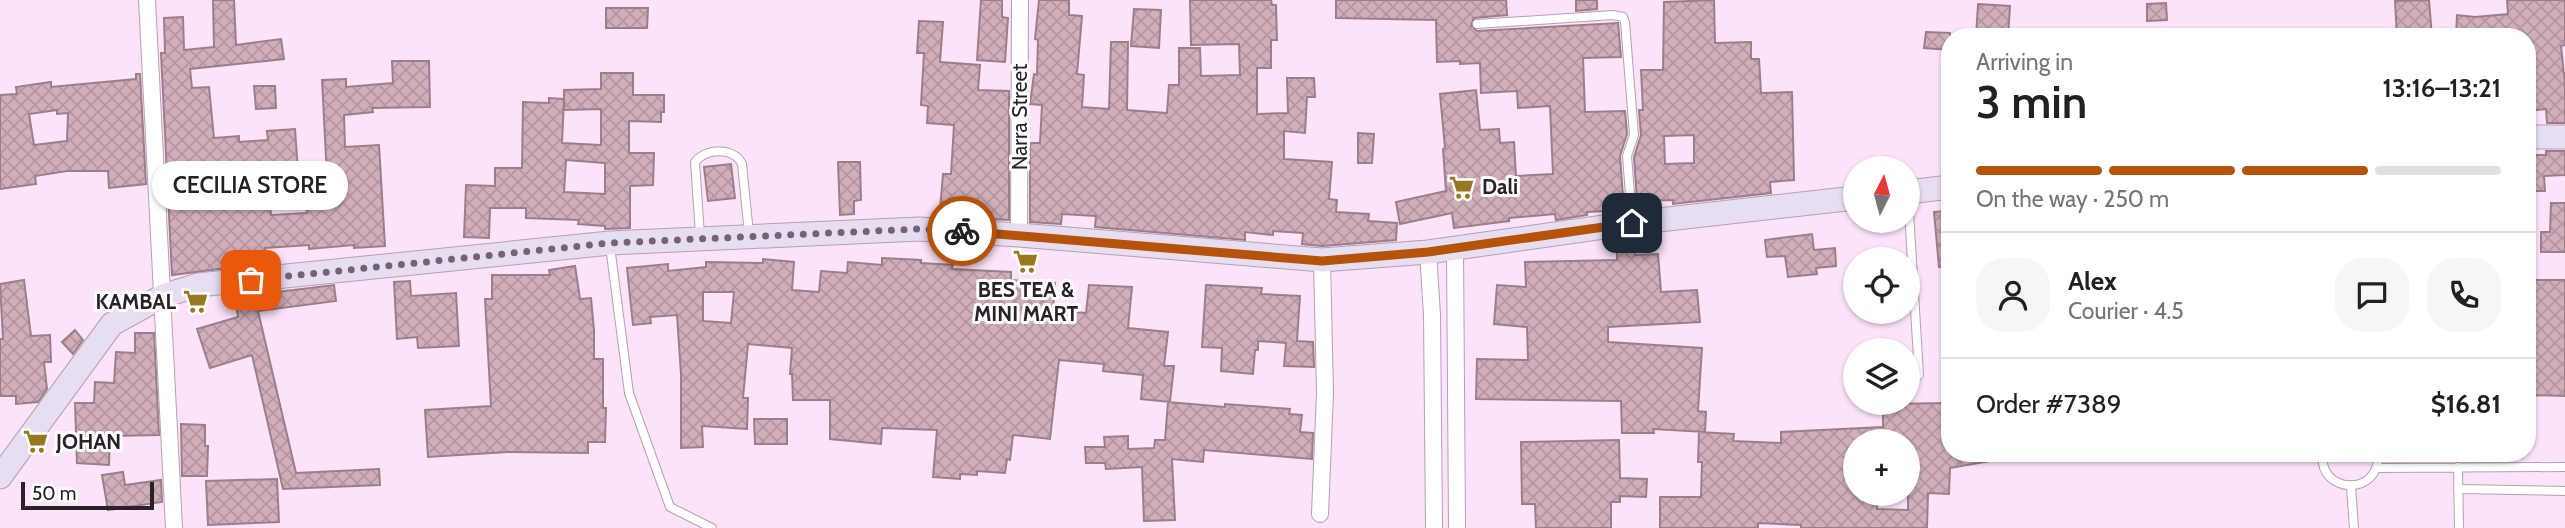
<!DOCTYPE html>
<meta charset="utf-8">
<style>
:root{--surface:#fff;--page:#f6f6f6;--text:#202124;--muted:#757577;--line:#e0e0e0;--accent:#b45309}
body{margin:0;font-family:Cabin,sans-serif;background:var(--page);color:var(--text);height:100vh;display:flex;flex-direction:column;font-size:26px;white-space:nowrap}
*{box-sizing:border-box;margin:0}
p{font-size:23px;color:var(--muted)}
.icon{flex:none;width:38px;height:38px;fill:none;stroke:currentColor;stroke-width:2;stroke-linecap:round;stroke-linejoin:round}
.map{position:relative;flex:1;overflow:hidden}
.sheet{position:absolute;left:1941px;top:28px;width:595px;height:434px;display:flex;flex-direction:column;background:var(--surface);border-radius:28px;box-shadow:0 2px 5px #0004}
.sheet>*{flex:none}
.needle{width:46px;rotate:6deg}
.tools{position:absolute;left:1843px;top:156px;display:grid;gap:14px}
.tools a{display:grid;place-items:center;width:77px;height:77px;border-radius:50%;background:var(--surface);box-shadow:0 2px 5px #0004;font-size:35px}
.scale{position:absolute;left:21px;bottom:18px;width:133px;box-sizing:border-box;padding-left:7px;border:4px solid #2a2029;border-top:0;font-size:19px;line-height:24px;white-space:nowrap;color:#2a2029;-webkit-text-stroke:5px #fff;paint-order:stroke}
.pin{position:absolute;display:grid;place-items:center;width:60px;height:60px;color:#fff;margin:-30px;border-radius:14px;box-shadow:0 4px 10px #0006}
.courier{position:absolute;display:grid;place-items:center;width:70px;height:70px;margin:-35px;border:5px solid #b45309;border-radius:50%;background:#fff;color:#222;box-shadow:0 2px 9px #0007}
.bubble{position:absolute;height:49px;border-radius:24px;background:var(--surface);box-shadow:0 2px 5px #0004;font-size:23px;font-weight:600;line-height:49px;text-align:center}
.overview em{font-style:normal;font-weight:600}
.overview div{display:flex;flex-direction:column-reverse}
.overview{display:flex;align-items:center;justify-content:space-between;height:119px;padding:0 35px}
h1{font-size:46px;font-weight:600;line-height:52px}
.bar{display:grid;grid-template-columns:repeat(4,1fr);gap:10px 7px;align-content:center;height:84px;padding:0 35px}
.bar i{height:9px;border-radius:5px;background:var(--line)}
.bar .selected{background:var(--accent)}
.bar p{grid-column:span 4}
.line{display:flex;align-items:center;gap:18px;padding:0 35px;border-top:2px solid var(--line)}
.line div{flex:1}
.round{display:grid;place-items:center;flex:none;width:74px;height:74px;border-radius:28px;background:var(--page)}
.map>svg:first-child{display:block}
.building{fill:url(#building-cross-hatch);stroke:#9c7e89;stroke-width:2;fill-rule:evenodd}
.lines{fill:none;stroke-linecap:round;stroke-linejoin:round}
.service-casing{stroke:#b69eb3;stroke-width:10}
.minor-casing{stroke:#b69eb3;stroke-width:18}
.secondary-casing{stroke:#b69eb3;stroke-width:25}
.service{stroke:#fff;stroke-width:8}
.minor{stroke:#fff;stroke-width:16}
.secondary{stroke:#e8def2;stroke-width:23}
.done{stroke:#746472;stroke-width:7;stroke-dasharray:0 12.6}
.route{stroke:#b45309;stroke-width:9}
.labels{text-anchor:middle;stroke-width:6;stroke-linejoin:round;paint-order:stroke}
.street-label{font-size:21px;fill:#2a2029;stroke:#fff}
.poi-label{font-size:21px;font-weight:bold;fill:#2a2029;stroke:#fff;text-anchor:start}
</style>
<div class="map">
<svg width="2565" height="528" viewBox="0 0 2565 528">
<defs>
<pattern id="building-cross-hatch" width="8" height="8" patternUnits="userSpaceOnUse" patternTransform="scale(1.75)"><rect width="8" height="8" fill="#d0afbb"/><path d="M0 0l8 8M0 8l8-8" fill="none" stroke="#b396a1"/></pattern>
</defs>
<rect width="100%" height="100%" fill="#fde3f9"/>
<path class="building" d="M213,0H234L236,45L281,39L284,59L190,69L192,88L209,87L214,138L239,136V142L268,140L267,131L295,129L299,185L269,187L271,215L307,213L305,198L328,196L322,80L346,79V87L393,83L392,61H429L430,107L372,108L373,112L344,115L345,147L379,145L385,246L354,248V245L309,249V245L265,248L267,258L242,263V266L172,275L161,53H165L164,18L183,17L184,50L214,47Z
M981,0H1002V17L1008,18L1005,62L977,60Z
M1039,0H1069V15L1082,16L1077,74L1084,75L1082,107L1109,109L1111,42H1128L1127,110L1167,113L1169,85H1179V48H1200L1201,76L1240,75L1239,44L1191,45L1190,0H1271L1272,5H1276L1277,40H1271V68H1257V114L1288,113L1287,78H1314L1315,97H1307L1305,133L1284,131V159L1332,162L1329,199L1337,200L1336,212L1369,214L1368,221L1397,223L1396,240L1322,246L1302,244L1303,233L1273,231V235L1245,232V240L1095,227L1096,216L1062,214L1061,224L1030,222V143H1040L1042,105L1030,104L1034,74L1037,75L1038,40L1035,39Z
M1336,0H1506L1507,15L1474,18L1471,25L1477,31L1618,23L1621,57L1583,58L1585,112L1625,111L1627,134L1620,156L1624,210L1587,212V215L1556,220L1555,214L1509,218V221L1454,228L1452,213L1400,224L1396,202L1446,191L1443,149L1445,148L1440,94L1476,90L1480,130L1499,129L1500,143L1514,142L1516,176L1553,174L1550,106L1518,108L1517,91L1481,93L1480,63L1460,64V61L1437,62L1436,20L1336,18Z
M1576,0H1597V9L1576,11Z
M1714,0L1715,43L1751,42V59H1759L1761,93L1792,92L1794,180L1770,182L1771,193L1673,204V200L1637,201L1634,157L1641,135L1639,110H1643L1641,70H1663L1664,2ZM1694,135V163L1665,164L1664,136Z
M2429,0L2432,37H2397L2395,1Z
M2507,0H2565V45L2561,46L2565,84V123H2547L2546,109L2527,111V37H2456L2457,15L2475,17L2508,14Z
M2166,3L2167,20L2147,21V4Z
M1978,4L2010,6L2008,37H1976Z
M606,8H648L647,28H606Z
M1134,9L1161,10L1159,48L1131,46Z
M919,21L943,22L940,62L980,65L978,90L1009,91V220L989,219V214L940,210L943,174H951L954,125L927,123L928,106L921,105L924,53H917Z
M1926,32L1950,33V50L1924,48Z
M601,73H633V95H664V112H661V122L629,121V153H654L653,185L630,186V228L605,229V226L578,224L579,220L526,218V208H490L489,238L464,237L466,185L495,186V168H522L523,102L549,103V98L564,99V90L601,89ZM564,99V110L601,109V145L562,143ZM566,160L605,163V194L564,192Z
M136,74H140L146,184L109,188L108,171H67L35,176L36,184L0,189V95L17,94L16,87L51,82V87L136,79ZM57,110V114L68,113L67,141L34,145L29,114Z
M254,86H275L276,108L256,109Z
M1358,133L1374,134L1372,163H1358Z
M2546,151H2565V175L2544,176L2545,191H2527V155H2546Z
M838,162H860L861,200L854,201V214L840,215Z
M731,164L735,198L708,201L704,167Z
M2551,203H2565V252H2541V232H2550Z
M1950,211V266L1939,267L1934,212Z
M1812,234L1814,250L1835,248L1836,266L1816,268L1817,274L1788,277L1785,256L1767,257L1765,240Z
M1617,248H1635V255L1658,254L1661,292L1697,290L1700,322L1608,327V342L1702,348L1698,411L1706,412L1705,432L1653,429L1654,433H1622L1621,401L1476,399L1477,359L1528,360L1527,327L1494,324L1497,285L1526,287L1525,262L1617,260Z
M882,258L921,260V263L953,265L952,269L1011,272V280L1055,283L1053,310L1086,313L1089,285L1132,287L1128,328L1168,332L1164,366H1174L1170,402L1141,399L1143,375L1103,371L1104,364L1059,360L1050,439L1013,435L1010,460L1007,459L1005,473L977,471V475L960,474V479L933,477L937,430L882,428L881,444L830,439V400H793L792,374H790L792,348L748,344L743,398H748L747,429L702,426L703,447L681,448V374L677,315L650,317L651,323L633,325L627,268L668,264V271L706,267V262L763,263V259L794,262L792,290L819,292L821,271L847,273L848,262L882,265ZM703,292H734L731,323L703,321Z
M575,266L580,299L591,298L594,330V359H603V408H606L605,442H588V453L508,452L428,457L425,410L491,406L485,299H492V275H550L549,270Z
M24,280L31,336L50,335L51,362H44L47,389L38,402L16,404V396H0V339H3L0,284Z
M2527,280H2565V396L2527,395Z
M410,281L411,296L456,293L459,346L418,348L417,337L397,339L394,282Z
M334,285L336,301L258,311L296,473L379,469L380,485L283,489L252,355L210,368L197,329L238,317L235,297Z
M1206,285L1262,288L1261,294L1300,296L1297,341L1313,342L1314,367L1284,366L1286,343L1258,341V350H1255L1253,374L1221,371L1222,348L1202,347Z
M75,330L83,340L73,354L62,342Z
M135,333H154L159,435L110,436L109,465L77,463L75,403H94L95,382L114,383L116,352L135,353Z
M1168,402L1225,407V404L1290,409L1289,414L1302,415L1300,432L1313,433L1312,459L1204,450L1203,462L1172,459L1175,520L1144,521L1142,467L1106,469L1105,463H1086L1085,447H1105L1104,437L1128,436V449L1154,448L1155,440H1165Z
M1950,403V453H1989L1990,461L1950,468L1949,494L1928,493L1927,528H1801V525L1758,523V528H1660V497H1701L1702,462H1698L1699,432L1734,434L1733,441L1781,443V432L1883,427V404ZM1855,441H1908V510L1877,509L1878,494H1855Z
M754,419H787V444H755Z
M181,424L205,425V446H208L207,476H182Z
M1619,440L1620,478L1647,479L1646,497L1620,496V502H1611V528H1536L1535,504H1522L1521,442Z
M123,472L125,485L161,480L162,502L108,510L102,475Z
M277,479L279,522L208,525L206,481Z"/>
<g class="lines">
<defs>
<path id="service" d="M1477,24L1613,15L1623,17L1625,22L1634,135L1627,156L1632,220
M1908,195L1919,375
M700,235L695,162C706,148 734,147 742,164L749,234
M610,246L629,393L670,507L712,528
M2323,453C2317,494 2381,498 2378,453
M2458,467L2459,528
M2377,468L2565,467
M2351,486L2354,528
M2458,489L2565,491"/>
<path id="minor" d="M147,0L174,528
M1019,235L1020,0
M1455,248L1457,528
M1428,252L1432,315L1434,528
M1320,514L1325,393L1322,260"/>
<path id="secondary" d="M2527,137H2565
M1908,192L1950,187
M0,477L112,324L163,296L198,285L610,243L919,229L1019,235L1322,260L1428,252L1632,223L1855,198"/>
</defs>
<use href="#service" class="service-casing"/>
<use href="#minor" class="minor-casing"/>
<use href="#secondary" class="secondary-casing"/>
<use href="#service" class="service"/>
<use href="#minor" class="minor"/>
<use href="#secondary" class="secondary"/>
</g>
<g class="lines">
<path class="done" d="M251,280L610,243L919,229L962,231"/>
<path class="route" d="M962,231L1322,261L1428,252L1632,223"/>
</g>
<defs>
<symbol id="supermarket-bare" viewBox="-9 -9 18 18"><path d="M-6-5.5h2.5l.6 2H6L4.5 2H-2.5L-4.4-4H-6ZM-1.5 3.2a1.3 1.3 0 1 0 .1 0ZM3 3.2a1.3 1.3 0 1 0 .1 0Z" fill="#977720" stroke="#fff" stroke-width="2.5" paint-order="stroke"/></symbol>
</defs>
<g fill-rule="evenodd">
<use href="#supermarket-bare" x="1444" y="170" width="35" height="35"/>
<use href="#supermarket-bare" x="1008" y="244" width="35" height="35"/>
<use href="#supermarket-bare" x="178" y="284" width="35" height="35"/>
<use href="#supermarket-bare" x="18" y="424" width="35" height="35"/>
</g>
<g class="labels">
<g class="street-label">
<text transform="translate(1020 117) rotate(-90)" y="7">Narra Street</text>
</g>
<g class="poi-label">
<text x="1482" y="194">Dali</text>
<text x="1026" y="297" text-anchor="middle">BES TEA &amp;<tspan x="1026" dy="24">MINI MART</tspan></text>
<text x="176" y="309" text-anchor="end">KAMBAL</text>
<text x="56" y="449">JOHAN</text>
</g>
</g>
</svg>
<div class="tools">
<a><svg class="needle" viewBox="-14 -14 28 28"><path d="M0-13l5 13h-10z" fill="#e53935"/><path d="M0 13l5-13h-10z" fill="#757577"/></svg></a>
<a><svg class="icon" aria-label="locate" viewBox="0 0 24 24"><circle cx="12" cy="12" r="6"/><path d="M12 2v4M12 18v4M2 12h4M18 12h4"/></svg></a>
<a><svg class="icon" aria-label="layers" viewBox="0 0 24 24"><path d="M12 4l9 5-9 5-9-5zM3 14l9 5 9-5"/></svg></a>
<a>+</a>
</div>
<div class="scale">50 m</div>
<div class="pin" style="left:251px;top:280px;background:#ea580c"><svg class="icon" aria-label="bag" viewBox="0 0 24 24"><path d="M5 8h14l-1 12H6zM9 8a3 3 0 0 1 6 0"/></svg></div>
<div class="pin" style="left:1632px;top:223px;background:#1f2937"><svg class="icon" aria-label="home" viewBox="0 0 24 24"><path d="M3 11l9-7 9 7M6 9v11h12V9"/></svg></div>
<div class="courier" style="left:962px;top:231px"><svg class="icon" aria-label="bike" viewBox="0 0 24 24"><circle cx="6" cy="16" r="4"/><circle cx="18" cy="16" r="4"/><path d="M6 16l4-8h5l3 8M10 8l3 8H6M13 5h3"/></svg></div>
<div class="bubble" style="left:152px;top:161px;width:196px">CECILIA STORE</div>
<section class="sheet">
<div class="overview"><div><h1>3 min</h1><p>Arriving in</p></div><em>13:16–13:21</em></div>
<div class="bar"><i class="selected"></i><i class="selected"></i><i class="selected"></i><i></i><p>On the way · 250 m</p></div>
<div class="line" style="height:126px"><a class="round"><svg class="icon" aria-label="person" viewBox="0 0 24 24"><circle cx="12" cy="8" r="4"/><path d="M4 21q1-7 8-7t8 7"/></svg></a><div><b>Alex</b><p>Courier · 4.5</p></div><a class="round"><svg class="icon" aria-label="chat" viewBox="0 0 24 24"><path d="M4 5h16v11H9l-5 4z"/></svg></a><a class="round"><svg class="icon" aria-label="phone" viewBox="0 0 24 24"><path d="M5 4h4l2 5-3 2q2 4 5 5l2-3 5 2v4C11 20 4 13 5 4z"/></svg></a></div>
<div class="line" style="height:91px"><div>Order #7389</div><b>$16.81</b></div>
</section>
</div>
